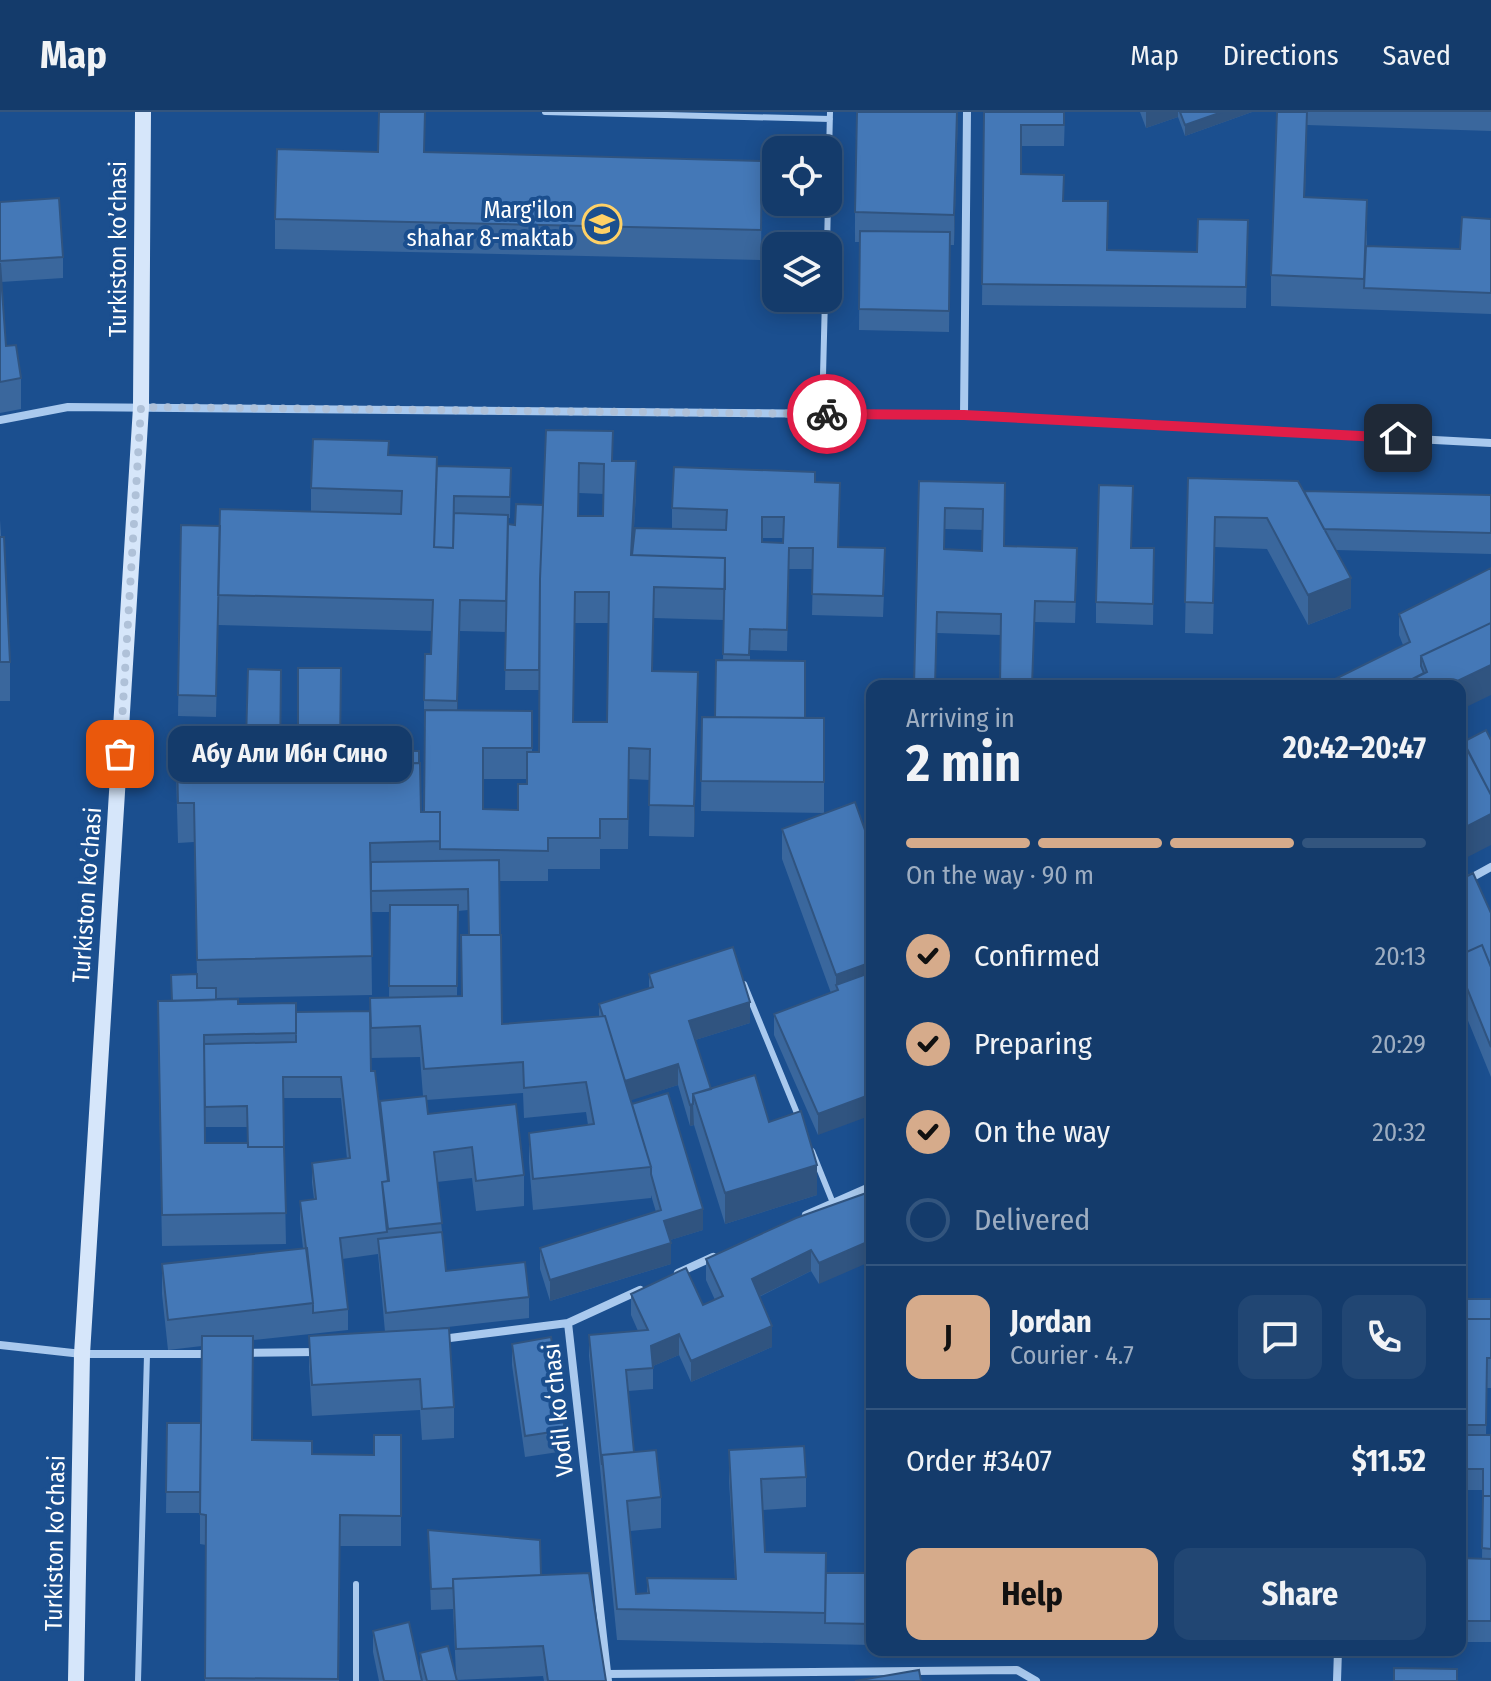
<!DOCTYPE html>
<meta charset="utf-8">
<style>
:root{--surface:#143b6b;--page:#214673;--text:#f1f3f6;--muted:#9dadc1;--line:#33557e;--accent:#d6ab8b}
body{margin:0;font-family:"Fira Sans Condensed",sans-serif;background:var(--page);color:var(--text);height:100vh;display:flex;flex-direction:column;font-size:30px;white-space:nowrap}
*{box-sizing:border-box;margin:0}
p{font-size:26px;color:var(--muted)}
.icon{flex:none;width:44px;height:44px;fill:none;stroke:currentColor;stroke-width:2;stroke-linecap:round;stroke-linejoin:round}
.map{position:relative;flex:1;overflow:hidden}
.side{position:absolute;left:866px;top:568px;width:600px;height:976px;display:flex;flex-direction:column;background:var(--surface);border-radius:16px;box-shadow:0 4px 20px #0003,0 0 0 2px var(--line)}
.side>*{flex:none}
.controls{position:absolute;left:762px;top:24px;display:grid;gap:16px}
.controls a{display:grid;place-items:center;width:80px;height:80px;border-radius:16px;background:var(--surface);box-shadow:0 4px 20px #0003,0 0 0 2px var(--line);font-size:40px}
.pin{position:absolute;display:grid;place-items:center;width:68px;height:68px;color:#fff;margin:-34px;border-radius:16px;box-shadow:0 4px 12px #0006}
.courier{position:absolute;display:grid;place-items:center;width:80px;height:80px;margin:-40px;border:6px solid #e11d48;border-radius:50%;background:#fff;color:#222;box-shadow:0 2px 10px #0007}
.bubble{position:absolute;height:56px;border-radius:16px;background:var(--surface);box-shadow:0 4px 20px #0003,0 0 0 2px var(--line);font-size:26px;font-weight:700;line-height:56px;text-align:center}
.head em{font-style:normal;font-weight:700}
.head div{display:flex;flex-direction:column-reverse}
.head{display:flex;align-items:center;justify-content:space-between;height:136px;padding:0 40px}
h1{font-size:52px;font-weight:700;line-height:60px}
.bar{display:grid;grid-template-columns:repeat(4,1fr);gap:12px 8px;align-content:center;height:96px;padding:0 40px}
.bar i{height:10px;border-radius:6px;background:var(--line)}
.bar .on{background:var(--accent)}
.bar p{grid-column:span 4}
.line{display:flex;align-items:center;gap:20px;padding:0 40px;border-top:2px solid var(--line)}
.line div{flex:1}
.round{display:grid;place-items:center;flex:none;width:84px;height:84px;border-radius:16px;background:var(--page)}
ol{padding:0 40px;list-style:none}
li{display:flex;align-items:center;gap:24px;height:88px}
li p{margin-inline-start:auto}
li .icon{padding:8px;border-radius:50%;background:var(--accent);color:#111;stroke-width:4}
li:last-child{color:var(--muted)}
li i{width:44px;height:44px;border:4px solid var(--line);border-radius:50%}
.action{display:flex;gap:16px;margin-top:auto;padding:16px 40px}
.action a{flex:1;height:92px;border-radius:16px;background:var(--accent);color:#111;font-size:32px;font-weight:700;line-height:92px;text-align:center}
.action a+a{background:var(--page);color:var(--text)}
header{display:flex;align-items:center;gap:48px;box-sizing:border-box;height:112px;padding:0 40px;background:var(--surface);border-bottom:2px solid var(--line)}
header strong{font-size:38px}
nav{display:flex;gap:44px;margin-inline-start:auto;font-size:28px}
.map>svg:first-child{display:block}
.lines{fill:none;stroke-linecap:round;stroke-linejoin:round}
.service{stroke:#a9c9ee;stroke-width:6}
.minor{stroke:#a9c9ee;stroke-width:8}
.secondary{stroke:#d6e6fa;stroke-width:16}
.wall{fill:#3a679d;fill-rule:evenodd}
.shaded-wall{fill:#305480}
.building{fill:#4478b7;stroke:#305480;stroke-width:2;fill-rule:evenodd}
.done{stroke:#afc1d8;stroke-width:8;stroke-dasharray:0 14.4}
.route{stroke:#e11d48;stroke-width:10}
.labels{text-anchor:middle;stroke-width:8;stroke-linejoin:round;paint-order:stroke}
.poi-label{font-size:24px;fill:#fff;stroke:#1b4f8f;text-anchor:end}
.street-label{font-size:24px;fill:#fff;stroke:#1b4f8f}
</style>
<header>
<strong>Map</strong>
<nav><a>Map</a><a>Directions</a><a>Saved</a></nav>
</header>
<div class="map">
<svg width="1491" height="1569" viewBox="0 0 1491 1569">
<rect width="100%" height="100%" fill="#1b4f8f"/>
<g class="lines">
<path class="service" d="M545,0L830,7
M828,85L830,0
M827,134L828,90
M822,302L825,186
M744,872L799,1006
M812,1039L833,1091
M138,1569L147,1243
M356,1569V1472"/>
<path class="minor" d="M964,303L967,0
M0,308L68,295L964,303L1491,331
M1460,772L1491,755
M806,1103L872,1074
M678,1161L713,1145
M442,1227L568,1211
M0,1233L82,1242H209
M243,1241L317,1240
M607,1562L1017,1558L1036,1569
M608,1569L568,1211L640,1178
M1337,1569L1338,1538"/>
<path class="secondary" d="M76,1569L82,1242L141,295L143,0"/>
</g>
<path class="wall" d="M958,0L954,133H950L949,220L859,218L860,130H855V100Z
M984,0H1065L1064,34H1021V62L1064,89L1107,138L1197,140L1248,108L1246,196L982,193Z
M1140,0H1252L1185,24L1178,5L1146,16Z
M1277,0H1491V19L1307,13L1305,85L1367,119V134L1460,137L1491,107V202L1271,194V163Z
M378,40L762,49L761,148L275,137V107Z
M0,90L63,145V166L1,170L6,234L21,266V297L0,301Z
M546,318L613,349L636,380L633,432L672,417V396L815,370L840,392L838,435L885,457L883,505L812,503L813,457H789L787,539L750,538V548L805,606H824V701L701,699L702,605H715L723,548L724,508L654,506L652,559L698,590L694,725L649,724L650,668L629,667L628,737H600V757H548V769H499L502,912L599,905V892L649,876V862L750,911L695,928L711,977L769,1010L817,1083L725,1112L694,1013L690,1014L678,973L630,988L703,1118L670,1128L671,1152L550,1189L540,1157V1136L656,1100L651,1083V1086L533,1098L529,1051V1021L588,1013L586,1000L524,1006L523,981L426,988L428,1002L524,1063V1094L476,1099L472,1066L437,1070L446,1159L529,1185V1206L421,1218L454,1295V1326L422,1328L420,1298L312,1304L309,1255V1224L385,1220L378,1142L342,1147L348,1197V1218L253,1228L252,1328L312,1342L374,1343L401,1323V1434H340L339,1569H205L206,1433L200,1432V1401H166L167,1311H201L202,1234L168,1238L162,1182V1152L303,1136L300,1109V1089L314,1087L312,1071V1051L347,1047L341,986H283L286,1132L162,1134L158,919L171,889L197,864L194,730L178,731L176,661L298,653L340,638L421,700H424L425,619H424V588L431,542L432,519L218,513L216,605L178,604L181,413L220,414L311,400V376L389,343L437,354L511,356L510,406H508V412L515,413L543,393ZM579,381L604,382L603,404H578ZM762,426H783V431L762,430ZM575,511H609L607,610H573ZM460,519L506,520L505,578H539V640H532V599H457ZM483,667H527V672L518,698L483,697ZM468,798V823L461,884H457L458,799ZM371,800H390L389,886L370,899L296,900L216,888V886L372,883ZM420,945L423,984L380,989V1000L371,959V946ZM205,1015H247V1031H205Z
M1188,366L1304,379L1491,383V442L1336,438L1351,496L1308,513L1267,437L1215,435L1213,522L1185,521Z
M919,369L1005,371L1004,434L1077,457L1075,511L1035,510L1001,523L937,521ZM945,417L983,418L982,439L945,437Z
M0,408L10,550V589H0Z
M1132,436H1154L1153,513L1096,511V490Z
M1399,502L1491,583L1321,574L1403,533L1399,523Z
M782,717L872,738L818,1023L774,923V902L831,881L782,747Z
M1460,768L1491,801V965L1460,889Z
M872,1079L819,1172L811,1159L759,1185L772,1235L691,1270L679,1243L653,1254V1277L628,1279L634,1340L661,1385V1416L630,1419L636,1482L647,1481V1466L735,1467L729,1369V1338L806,1365V1395L763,1398L765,1440L826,1462L872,1461V1533L617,1528L589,1244V1223L638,1219L631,1203V1182L703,1193L715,1188L706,1168V1147Z
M1460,1187H1491V1276H1487L1486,1323H1491V1530H1460V1446L1482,1447L1483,1378H1460Z
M512,1232L565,1318V1339L525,1345L512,1253Z
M428,1418L541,1463L606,1569H544L543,1564L457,1568V1569H379L373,1540V1519L420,1560V1541L456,1562L453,1497L431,1498Z"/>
<path class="shaded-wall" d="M957,0H958L954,133V103Z
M1146,0H1178V5L1146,16Z
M1222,0H1252L1185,24V13Z
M1307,0V13L1304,116V85Z
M636,349V380L632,452H631Z
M1351,466V496L1308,513V483Z
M460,488V519L457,620V589Z
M1491,553V583L1460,598V574H1447Z
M698,560V590L694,725V694Z
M1491,702V733L1460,749V718Z
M872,850V881L838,878L836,873V894V863Z
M750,890V911L689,930V909Z
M678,952V973L623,991V970Z
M872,982V1003L818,1023V1002Z
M693,992L694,1013L690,1014V993Z
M817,1053V1083L725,1112V1081Z
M703,1097V1118L664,1130V1109Z
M872,1128V1149L819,1172V1151Z
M671,1131V1152L550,1189V1168Z
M811,1138V1159L752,1188V1167Z
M772,1214V1235L691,1270V1249Z
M679,1222V1243L651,1255V1234Z"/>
<path class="building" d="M379,0H425L424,40L762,49L761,118L275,107L277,37L378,40Z
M857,0H957L954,103L855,100Z
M984,0H1064V13H1021V62L1064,63L1063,89H1108L1107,138L1197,140L1198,107L1248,108L1246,175L982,172Z
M1180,0H1222L1185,13Z
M1277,0H1307L1304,85L1367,88L1364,167L1271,163Z
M59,86L63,145L0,149V90Z
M1462,105L1491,107V181L1364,176L1366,134L1460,137Z
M860,119L950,120L949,199L859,197Z
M0,151L6,234L16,233L21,266L0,270Z
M546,318L613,319L612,349H636L631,443L725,446V477L654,475L652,559L698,560L694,694L649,693L650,637L629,636L628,707H600V726H548V739L440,737V700H424L425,598L532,599V636H483V697L518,698V672H527V640H539L540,467ZM579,351L604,352L603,404H578ZM575,480H609L607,610H573Z
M313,327L389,329L388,343L437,345L434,435L453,436L454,401L508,403L506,489L460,488L457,589L424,588L425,542H431L433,488L218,483L220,397L401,402L402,379L311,376Z
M437,354L511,356L510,385L454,384L453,436L434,435Z
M674,355L815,360V370L840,371L838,435L885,436L883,484L812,482L813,436H789L787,518L750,517L749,543L723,542L725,446L632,443L635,416L726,418L727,398L672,396ZM762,405H784L783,431L762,430Z
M1188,366L1298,369L1351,466L1308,483L1267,406L1215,405L1213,491L1185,490Z
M919,369L1005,371L1004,434L1077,436L1075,490L1035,489L1032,574H1000L1001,502L937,500L935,574H914ZM945,396L983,397L982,439L944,437Z
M1099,373L1133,374L1131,436H1154L1153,492L1096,490Z
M1304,379L1491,383V421L1324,417Z
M516,392L543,393L540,467L539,558H505L508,412L515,413Z
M181,413L220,414L216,584L178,583Z
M0,425H4L10,550H0Z
M1491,456V511L1421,544V554L1424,561L1399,574H1321L1410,530L1399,502Z
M1491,511V553L1447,574H1399L1427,560L1421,544Z
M716,548L805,549V606L715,605Z
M298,556H341L340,638L419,639V651L298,653Z
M248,557L281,558L280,653L250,654V645L177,646L178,661H176L177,627L246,629Z
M1259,569L1261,574H1248Z
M702,605L824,606V670L701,669Z
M1486,618L1491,628V683L1463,630Z
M1460,623L1491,683V702L1460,718Z
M250,645V654L420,651L421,700H440V729L370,731L372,844L197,848L194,691H178L177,646Z
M855,690L872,738V850L836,863L782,717Z
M499,748L500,823H469L468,777L371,779V750Z
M1473,761L1491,801V855L1482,833L1460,843V768Z
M390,793H458L457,874H389Z
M461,823H501L502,912L605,904L651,1055L533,1067L529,1021L594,1012L586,970L524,976L523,950L424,957L420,914L371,916L370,886L462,884Z
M1482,833L1491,855V935L1460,859V843Z
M733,835L750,890L689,909L711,977L693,982V992L690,993L678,952L625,969L605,904H603L599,892L653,875L649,862Z
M872,860V982L818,1002L774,902L838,878L836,873Z
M197,862V876H216V888L172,889L171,863Z
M238,887V892L296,891V921L204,923L205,1031H248V1035H284L286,1101L162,1103L158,889Z
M370,899L371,959H375L388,1069L382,1070L387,1120L340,1126L348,1197L313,1201V1191L300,1089L316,1087L312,1051L350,1046L341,965H283L284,1035H248L247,994L205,995L204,932L296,930V900Z
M755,963L769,1010L801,999L817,1053L725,1081L693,982Z
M668,981L703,1097L664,1109L671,1131L550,1168L540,1136L661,1098L651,1062V1055L632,992Z
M426,984L428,1002L516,992L524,1063L476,1069L472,1035L434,1040L442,1111L388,1117L382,1070L389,1069L380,989Z
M872,1079V1128L819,1151L811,1138L752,1167L772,1214L691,1249L679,1222L651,1234L653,1256L626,1258L634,1340L602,1343V1353L589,1223L648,1218L631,1182L686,1156L703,1193L723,1184L706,1147L796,1106Z
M442,1120L446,1159L525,1150L529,1185L386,1201L378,1127Z
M307,1136L313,1191L168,1208L162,1152Z
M1460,1187H1491V1207H1460Z
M1460,1207H1491V1246H1487L1486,1313H1460Z
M449,1216L454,1295L422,1297L420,1267L312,1273L309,1224Z
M202,1224H253L252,1328L312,1329V1342L374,1343V1323H401V1404L340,1403L338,1567L205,1566L206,1403L200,1402Z
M551,1225L565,1318L525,1324L512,1232Z
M167,1311H201L200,1380H166Z
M1460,1323H1491V1384H1483V1357H1460Z
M804,1334L806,1365L761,1367L765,1440L826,1441L825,1501L617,1497L602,1343L656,1338L661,1385L627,1389L636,1482L649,1481L647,1466L736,1467L729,1338Z
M1483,1384H1491V1437L1482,1436Z
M428,1418L540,1428L541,1463L453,1467V1476L431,1477Z
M1460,1446L1491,1447V1509H1460Z
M589,1461L606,1569H548L543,1534L456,1537L453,1467Z
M826,1461H872V1512L825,1511Z
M409,1510L422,1569H384L373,1519Z
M448,1534L457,1569H427L420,1541Z
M1394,1556L1457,1557V1569H1394Z
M919,1558L921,1569H855Z"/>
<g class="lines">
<path class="done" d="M120,642L141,295L827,302"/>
<path class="route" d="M827,302L964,303L1398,326"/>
</g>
<defs>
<symbol id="school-ring" viewBox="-11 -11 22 22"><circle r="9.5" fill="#1b4f8f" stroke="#ffd166" stroke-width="1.5"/><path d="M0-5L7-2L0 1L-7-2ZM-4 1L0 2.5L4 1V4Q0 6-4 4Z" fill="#ffd166"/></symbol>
</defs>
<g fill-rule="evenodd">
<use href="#school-ring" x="580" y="90" width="44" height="44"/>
</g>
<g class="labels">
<g class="poi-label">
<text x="574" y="106">Marg'ilon<tspan x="574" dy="28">shahar 8-maktab</tspan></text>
</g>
<g class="street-label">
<text transform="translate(118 137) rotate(-90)" y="8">Turkiston ko’chasi</text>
<text transform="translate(87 783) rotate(-86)" y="8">Turkiston ko’chasi</text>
<text transform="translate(558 1298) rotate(-96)" y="8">Vodil koʻchasi</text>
<text transform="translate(55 1431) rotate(-89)" y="8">Turkiston ko’chasi</text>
</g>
</g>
</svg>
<div class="controls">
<a><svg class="icon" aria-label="locate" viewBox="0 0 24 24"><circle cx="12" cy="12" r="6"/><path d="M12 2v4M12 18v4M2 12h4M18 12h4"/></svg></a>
<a><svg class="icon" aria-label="layers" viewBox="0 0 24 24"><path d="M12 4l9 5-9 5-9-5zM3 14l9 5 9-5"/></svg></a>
</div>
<div class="pin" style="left:120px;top:642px;background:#ea580c"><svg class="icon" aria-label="bag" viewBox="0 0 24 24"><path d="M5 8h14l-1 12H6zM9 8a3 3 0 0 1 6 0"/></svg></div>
<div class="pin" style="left:1398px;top:326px;background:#1f2937"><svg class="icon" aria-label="home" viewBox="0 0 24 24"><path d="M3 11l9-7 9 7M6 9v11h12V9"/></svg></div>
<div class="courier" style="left:827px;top:302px"><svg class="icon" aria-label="bike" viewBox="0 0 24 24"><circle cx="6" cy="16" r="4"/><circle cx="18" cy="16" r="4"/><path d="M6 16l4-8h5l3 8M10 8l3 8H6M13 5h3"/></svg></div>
<div class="bubble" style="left:168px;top:614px;width:244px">Абу Али Ибн Сино</div>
<section class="side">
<div class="head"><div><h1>2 min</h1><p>Arriving in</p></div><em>20:42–20:47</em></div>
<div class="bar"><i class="on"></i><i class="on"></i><i class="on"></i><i></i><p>On the way · 90 m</p></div>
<ol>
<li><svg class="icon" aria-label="check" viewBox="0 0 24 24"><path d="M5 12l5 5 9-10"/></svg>Confirmed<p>20:13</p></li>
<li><svg class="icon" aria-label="check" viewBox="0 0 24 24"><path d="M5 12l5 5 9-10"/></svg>Preparing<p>20:29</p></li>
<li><svg class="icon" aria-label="check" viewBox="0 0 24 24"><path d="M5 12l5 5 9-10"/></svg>On the way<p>20:32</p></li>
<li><i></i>Delivered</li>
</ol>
<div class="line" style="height:144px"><b class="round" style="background:var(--accent);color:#111">J</b><div><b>Jordan</b><p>Courier · 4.7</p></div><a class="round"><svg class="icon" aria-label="chat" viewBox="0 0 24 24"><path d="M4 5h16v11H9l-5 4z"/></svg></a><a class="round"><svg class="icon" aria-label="phone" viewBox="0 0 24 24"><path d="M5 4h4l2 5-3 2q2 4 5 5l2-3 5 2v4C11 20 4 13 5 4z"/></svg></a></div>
<div class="line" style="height:104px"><div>Order #3407</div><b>$11.52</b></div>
<div class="action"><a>Help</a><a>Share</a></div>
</section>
</div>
